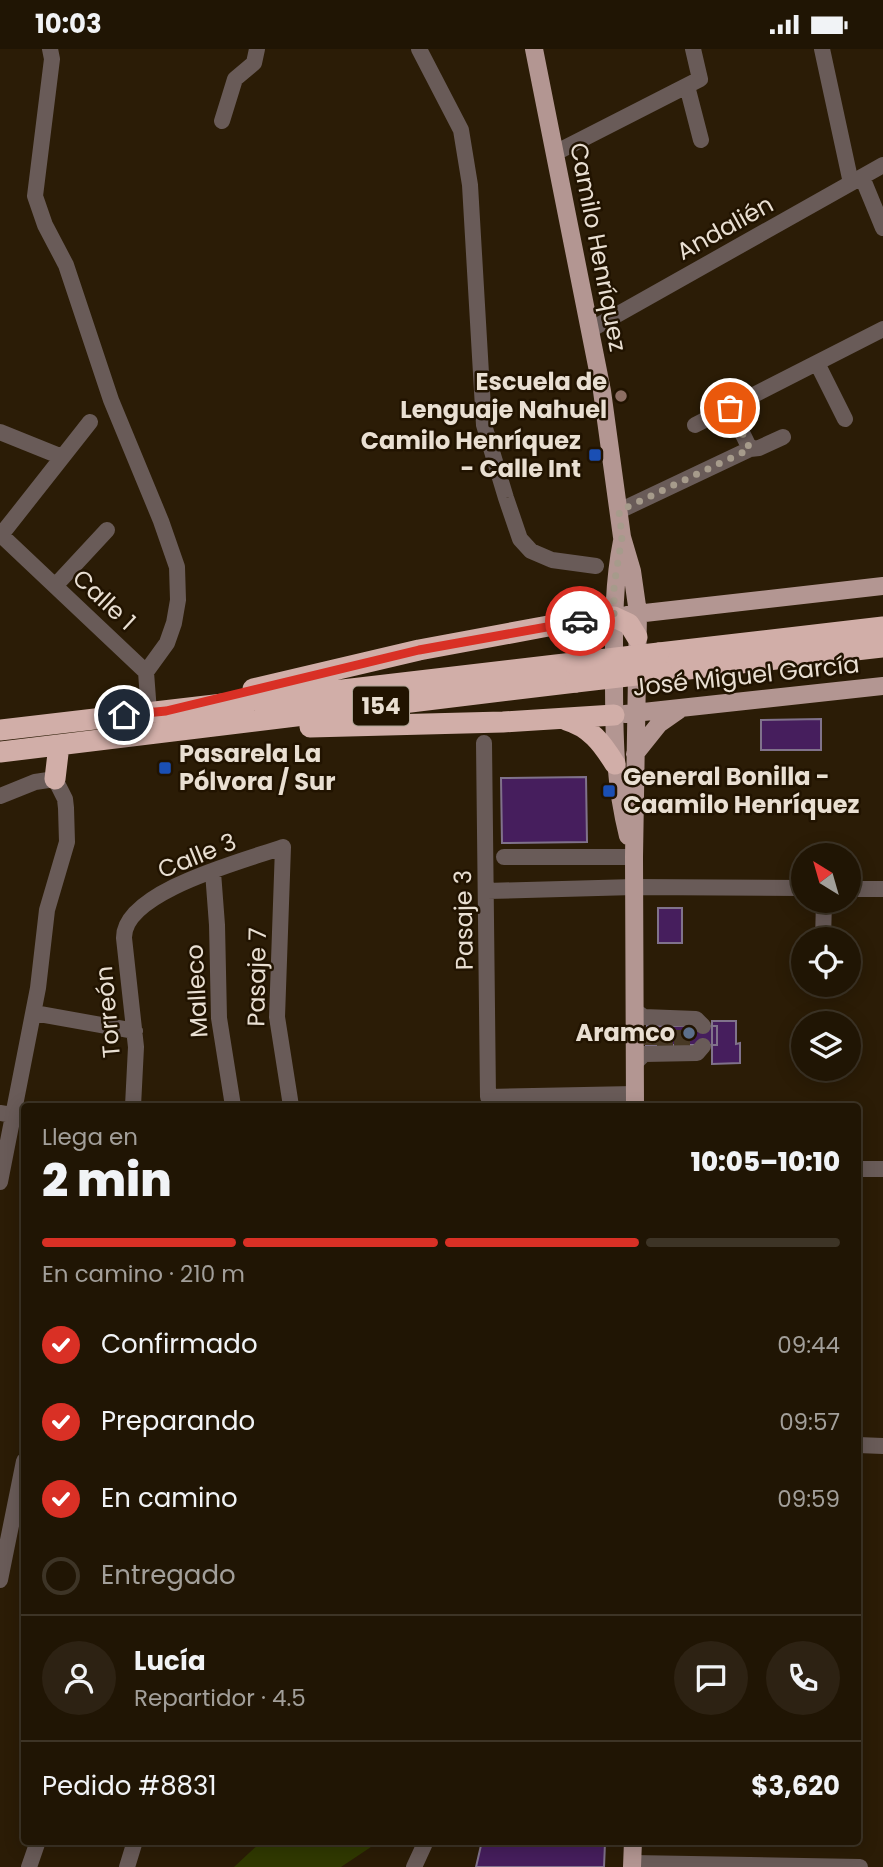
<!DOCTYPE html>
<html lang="es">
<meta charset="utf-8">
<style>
:root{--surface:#201504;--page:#2d2213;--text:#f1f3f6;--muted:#a29f9a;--line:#3d3426;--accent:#d93025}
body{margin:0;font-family:Poppins,sans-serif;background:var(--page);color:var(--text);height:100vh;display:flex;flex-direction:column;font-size:26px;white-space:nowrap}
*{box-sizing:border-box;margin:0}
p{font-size:23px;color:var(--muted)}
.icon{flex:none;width:38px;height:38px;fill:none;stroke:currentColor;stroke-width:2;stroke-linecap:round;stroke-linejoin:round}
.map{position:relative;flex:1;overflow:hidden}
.sheet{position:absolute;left:21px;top:1054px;width:840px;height:742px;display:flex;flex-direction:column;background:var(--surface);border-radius:7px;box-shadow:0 4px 18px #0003,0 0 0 2px var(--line)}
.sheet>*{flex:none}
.needle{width:46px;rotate:323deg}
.buttons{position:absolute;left:791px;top:794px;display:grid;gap:14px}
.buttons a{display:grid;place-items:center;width:70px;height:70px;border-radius:50%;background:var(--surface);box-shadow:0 4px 18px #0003,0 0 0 2px var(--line);font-size:35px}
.pin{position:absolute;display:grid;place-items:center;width:60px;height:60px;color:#fff;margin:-30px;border:4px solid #fff;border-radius:50%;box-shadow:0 2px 7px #0007}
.courier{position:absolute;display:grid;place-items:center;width:70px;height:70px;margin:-35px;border:5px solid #d93025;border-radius:50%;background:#fff;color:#222;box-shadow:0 2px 9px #0007}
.summary em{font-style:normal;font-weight:800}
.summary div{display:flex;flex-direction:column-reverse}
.summary{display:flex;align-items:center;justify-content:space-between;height:119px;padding:0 21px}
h1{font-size:46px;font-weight:800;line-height:52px}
.bar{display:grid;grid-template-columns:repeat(4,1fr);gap:10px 7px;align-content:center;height:84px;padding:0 21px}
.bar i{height:9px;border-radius:5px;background:var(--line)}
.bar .active{background:var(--accent)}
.bar p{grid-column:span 4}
.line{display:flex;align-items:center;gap:18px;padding:0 21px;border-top:2px solid var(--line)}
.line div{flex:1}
.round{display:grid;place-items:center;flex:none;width:74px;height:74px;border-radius:37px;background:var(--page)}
ol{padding:0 21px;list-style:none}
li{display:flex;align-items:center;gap:21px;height:77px}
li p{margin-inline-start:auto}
li .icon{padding:7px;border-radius:50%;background:var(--accent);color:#fff;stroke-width:4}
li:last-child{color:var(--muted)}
li i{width:38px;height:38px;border:4px solid var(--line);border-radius:50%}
.status{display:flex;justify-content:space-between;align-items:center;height:49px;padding:0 35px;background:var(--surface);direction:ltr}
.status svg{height:19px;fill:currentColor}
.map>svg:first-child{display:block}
.green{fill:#303900}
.building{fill:#461e5d;stroke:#80728b;stroke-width:2}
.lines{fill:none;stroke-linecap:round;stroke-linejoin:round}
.minor-tunnel{stroke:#483925;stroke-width:16;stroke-dasharray:16 8;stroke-linecap:butt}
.minor{stroke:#695b58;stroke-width:16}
.major{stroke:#b39692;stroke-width:18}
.highway{stroke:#d1aea8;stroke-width:21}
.highway-bridge{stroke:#d1aea8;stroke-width:21}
.done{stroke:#a69b8b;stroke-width:7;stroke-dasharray:0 12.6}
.route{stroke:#d93025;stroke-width:9}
.education-dot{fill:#8d6e63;stroke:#211300;stroke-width:2.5}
.transit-dot{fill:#1a4fb4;stroke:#211300;stroke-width:2.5}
.service-dot{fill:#5c6f8a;stroke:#211300;stroke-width:2.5}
.labels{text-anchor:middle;stroke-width:5;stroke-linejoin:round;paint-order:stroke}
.shield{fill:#211300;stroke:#ada293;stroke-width:2}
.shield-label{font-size:23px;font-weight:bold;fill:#e9dfd2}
.street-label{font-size:24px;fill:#e9dfd2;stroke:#211300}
.poi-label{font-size:24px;font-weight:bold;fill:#e9dfd2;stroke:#211300;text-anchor:end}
</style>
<div class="status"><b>10:03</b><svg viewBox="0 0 49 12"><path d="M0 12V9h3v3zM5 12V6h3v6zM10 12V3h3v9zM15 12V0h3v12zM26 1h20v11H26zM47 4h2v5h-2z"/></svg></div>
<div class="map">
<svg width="883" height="1818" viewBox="0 0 883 1818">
<rect width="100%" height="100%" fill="#2b1c06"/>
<path class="green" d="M262,1792H380L341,1818H234Z"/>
<path class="building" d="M821,670V701H761V671Z
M586,728L587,793L502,794L501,729Z
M658,859H682V894H658Z
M712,972H736V995L740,994V1014L712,1015Z
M647,977H717V996H646Z
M482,1792H588L605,1794L604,1818H476Z"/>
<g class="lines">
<path class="minor-tunnel" d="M652,996V977
M665,997V977
M682,997V977"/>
<path class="minor" d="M50,0L52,10L35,147L45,176L66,216L111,351L161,472L177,518L178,551L174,574L167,594L146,623
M419,0L461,81L470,136L484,376L506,449L520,490L531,502L552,511L596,517
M822,0L851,134
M687,37L701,91
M222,72L235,30L254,14L257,0
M555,104L700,30L693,0
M862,128L883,179
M590,281L883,116
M817,314L845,370
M695,376L883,280
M0,383L62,408
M750,400L759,399L783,388
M619,462L750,400L730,359
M0,485L146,623L149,663
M1,486L90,373
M55,537L107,481
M484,694L488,1048L634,1045
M0,747L35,733L55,730L65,750L66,759L67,793L47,861L38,939L0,1133
M504,808H634
M213,823L217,876L219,969L233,1057
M849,840H883
M487,842L634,838L803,839
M823,891L824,852
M822,939V936
M634,961L644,968L696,970L703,977
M34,964L135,982
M634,1015L644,1005L697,1004L703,997
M133,1057L136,998L124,889C123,842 247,811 283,798L277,968L291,1057
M0,1064L24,1068
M858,1120H883
M858,1396L883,1397
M0,1531L24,1412
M633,1814L860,1818
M29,1818L38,1792
M127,1818L135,1792
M414,1818L426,1792"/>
<path class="major" d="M534,0L602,342L622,488L632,522L638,564L634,808L635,1057
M622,492C613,537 614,580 614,626C614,684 614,731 628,787
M627,566L883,537
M625,665L883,637
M635,705L659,675L679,661
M632,1818L633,1792"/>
<path class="highway" d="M659,604L883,578
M662,623L883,598
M253,640L419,601L559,575L614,568L629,575L637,588
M566,671C590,678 602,694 615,715
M310,678L503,673L614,666
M0,681L573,614
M0,703L576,633
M55,730L59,696"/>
<path class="highway-bridge" d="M573,614L659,604
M576,633L662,623"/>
</g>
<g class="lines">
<path class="done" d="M580,572L614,568V537L622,488L619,462L750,400L730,359"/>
<path class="route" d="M124,666L166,662L419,601L580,572"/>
</g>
<circle class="education-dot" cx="621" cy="347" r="7"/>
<g class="transit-dot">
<rect x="588" y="399" width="14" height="14" rx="3.5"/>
<rect x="158" y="712" width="14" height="14" rx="3.5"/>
<rect x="602" y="735" width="14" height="14" rx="3.5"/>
</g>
<circle class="service-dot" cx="689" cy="984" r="7"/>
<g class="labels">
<rect class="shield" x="353" y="637.5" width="56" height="39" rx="5"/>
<g class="shield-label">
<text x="381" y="665">154</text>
</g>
<g class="street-label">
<text transform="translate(725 179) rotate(-29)" y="8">Andalién</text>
<text transform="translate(598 198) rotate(79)" y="8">Camilo Henríquez</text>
<text transform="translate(104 551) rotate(43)" y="8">Calle 1</text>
<text transform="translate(746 627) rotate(-6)" y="8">José Miguel García</text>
<text transform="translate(197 807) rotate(-22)" y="8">Calle 3</text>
<text transform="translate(464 871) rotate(-91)" y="8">Pasaje 3</text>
<text transform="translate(257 928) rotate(-89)" y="8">Pasaje 7</text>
<text transform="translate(197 942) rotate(-93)" y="8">Malleco</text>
<text transform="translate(108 963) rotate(-95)" y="8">Torreón</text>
</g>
<g class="poi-label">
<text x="607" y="341">Escuela de<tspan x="607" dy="28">Lenguaje Nahuel</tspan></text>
<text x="581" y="400">Camilo Henríquez<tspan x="581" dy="28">- Calle Int</tspan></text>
<text x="179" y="713" text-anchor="start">Pasarela La<tspan x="179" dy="28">Pólvora / Sur</tspan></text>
<text x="623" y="736" text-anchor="start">General Bonilla -<tspan x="623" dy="28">Caamilo Henríquez</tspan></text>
<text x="675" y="992">Aramco</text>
</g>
</g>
</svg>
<div class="buttons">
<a><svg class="needle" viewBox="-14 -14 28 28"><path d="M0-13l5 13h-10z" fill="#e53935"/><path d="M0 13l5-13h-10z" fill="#a29f9a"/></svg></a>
<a><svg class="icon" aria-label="locate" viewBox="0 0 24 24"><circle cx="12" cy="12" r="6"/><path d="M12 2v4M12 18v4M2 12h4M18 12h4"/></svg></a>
<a><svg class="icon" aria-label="layers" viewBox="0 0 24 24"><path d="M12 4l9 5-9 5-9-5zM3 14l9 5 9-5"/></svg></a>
</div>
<div class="pin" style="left:730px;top:359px;background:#ea580c"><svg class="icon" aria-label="bag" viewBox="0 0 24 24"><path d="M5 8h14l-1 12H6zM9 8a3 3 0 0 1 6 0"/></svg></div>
<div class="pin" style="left:124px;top:666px;background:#1f2937"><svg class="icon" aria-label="home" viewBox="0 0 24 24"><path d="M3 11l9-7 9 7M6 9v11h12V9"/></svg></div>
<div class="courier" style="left:580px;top:572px"><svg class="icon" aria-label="car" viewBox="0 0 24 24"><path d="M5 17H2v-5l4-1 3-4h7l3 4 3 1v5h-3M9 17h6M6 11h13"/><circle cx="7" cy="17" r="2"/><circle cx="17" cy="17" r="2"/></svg></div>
<section class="sheet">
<div class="summary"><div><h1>2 min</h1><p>Llega en</p></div><em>10:05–10:10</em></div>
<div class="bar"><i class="active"></i><i class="active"></i><i class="active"></i><i></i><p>En camino · 210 m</p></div>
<ol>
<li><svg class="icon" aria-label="check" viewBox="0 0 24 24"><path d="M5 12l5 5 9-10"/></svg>Confirmado<p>09:44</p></li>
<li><svg class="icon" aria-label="check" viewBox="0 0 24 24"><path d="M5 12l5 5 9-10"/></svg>Preparando<p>09:57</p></li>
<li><svg class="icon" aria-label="check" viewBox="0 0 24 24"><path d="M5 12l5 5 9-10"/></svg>En camino<p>09:59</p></li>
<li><i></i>Entregado</li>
</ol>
<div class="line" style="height:126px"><a class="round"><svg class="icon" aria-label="person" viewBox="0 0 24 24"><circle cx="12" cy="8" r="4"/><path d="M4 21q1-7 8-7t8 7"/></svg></a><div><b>Lucía</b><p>Repartidor · 4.5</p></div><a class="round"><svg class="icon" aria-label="chat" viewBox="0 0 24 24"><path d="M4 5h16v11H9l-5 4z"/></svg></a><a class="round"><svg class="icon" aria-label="phone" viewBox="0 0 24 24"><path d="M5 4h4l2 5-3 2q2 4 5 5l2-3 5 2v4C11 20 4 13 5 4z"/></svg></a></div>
<div class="line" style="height:91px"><div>Pedido #8831</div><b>$3,620</b></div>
</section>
</div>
